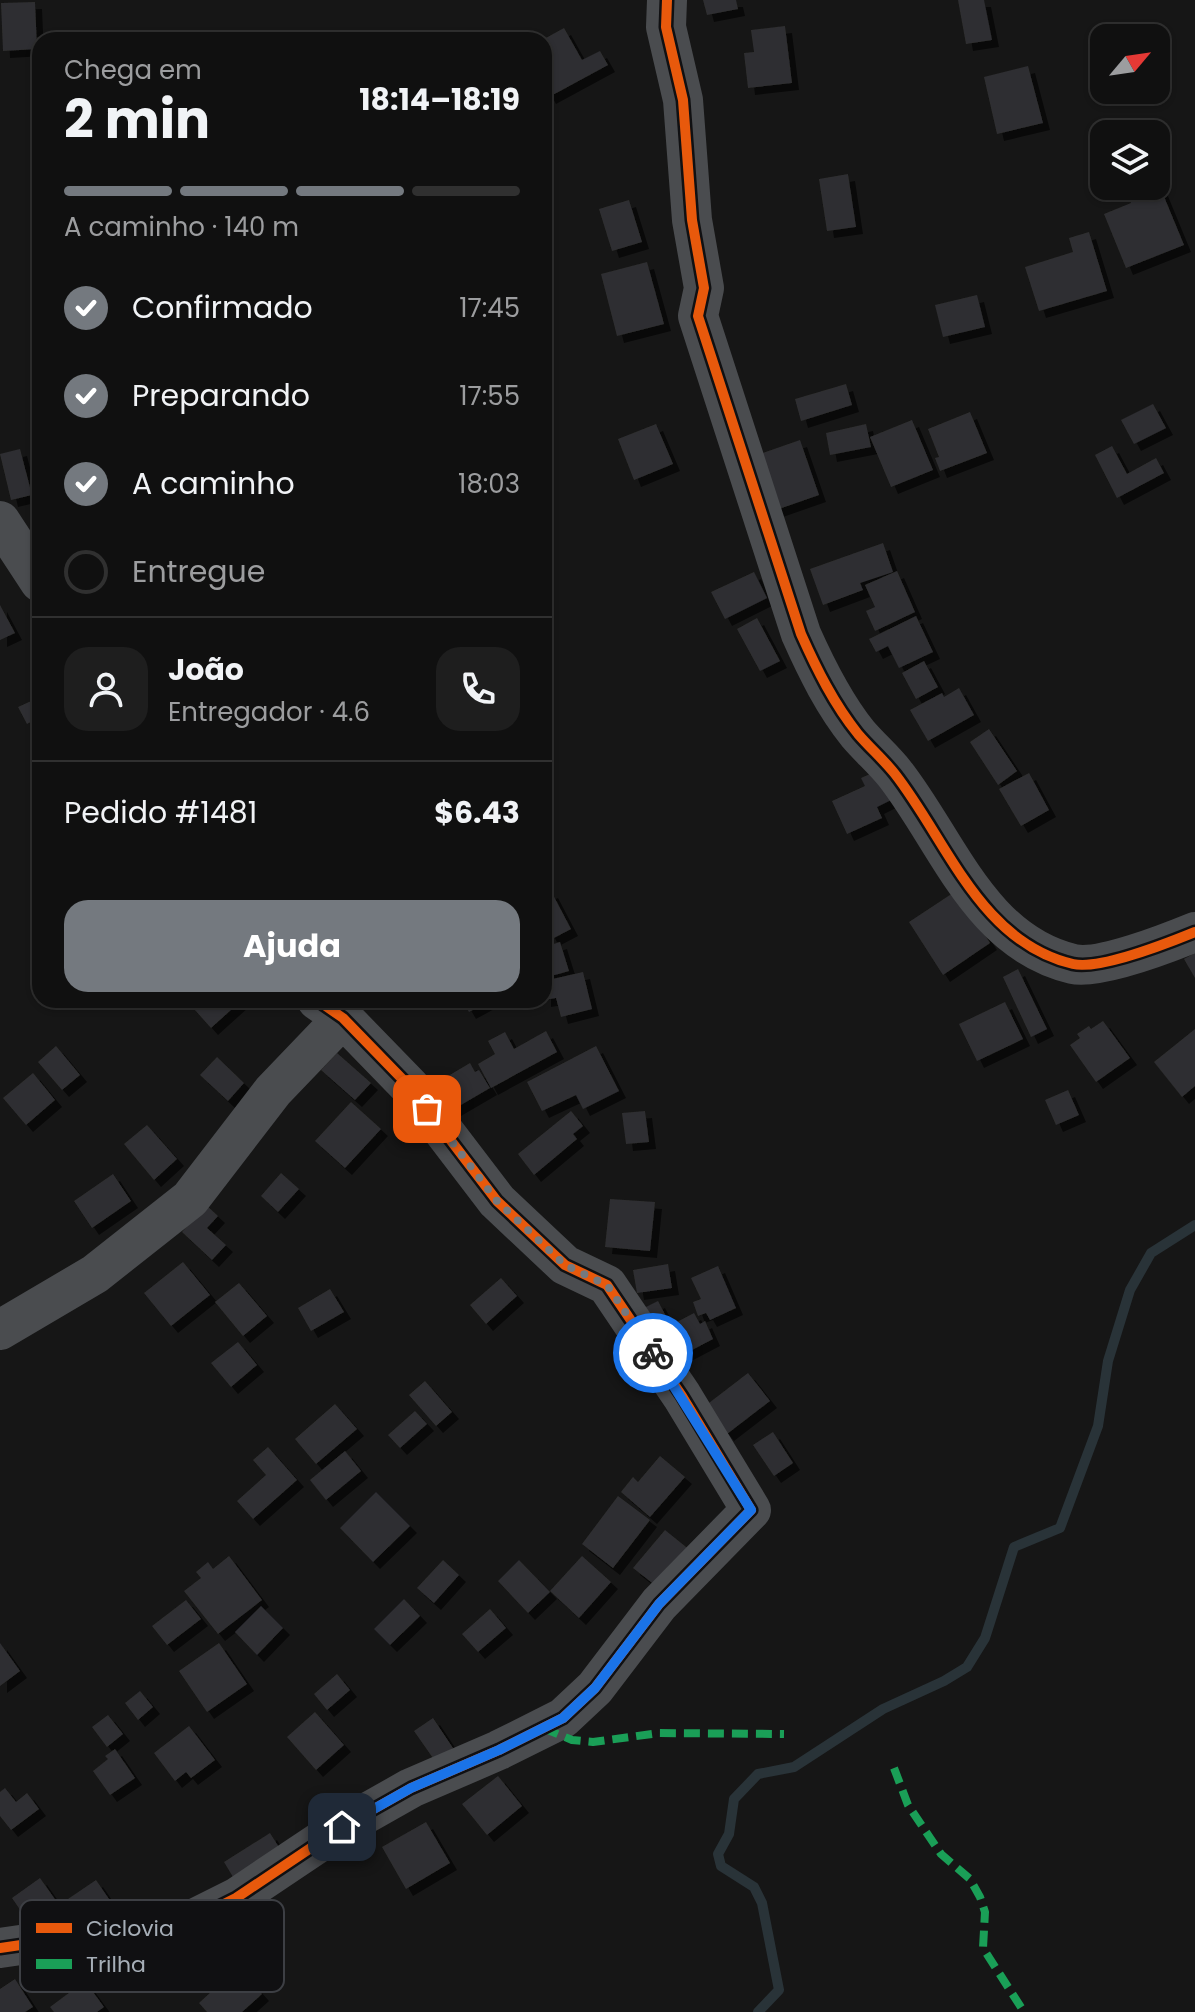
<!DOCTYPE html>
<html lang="pt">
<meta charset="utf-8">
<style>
:root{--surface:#101010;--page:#1e1e1e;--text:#f1f3f6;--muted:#9c9d9f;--line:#303030;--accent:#74797f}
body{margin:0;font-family:Poppins,sans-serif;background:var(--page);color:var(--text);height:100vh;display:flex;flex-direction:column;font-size:30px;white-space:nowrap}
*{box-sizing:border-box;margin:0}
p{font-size:26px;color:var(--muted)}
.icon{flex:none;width:44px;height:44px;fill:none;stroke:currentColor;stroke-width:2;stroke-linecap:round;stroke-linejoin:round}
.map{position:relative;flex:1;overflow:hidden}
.details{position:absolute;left:32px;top:32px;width:520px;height:976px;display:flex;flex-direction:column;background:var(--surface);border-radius:24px;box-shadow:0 2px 6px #0004,0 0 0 2px var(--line)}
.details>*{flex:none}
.needle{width:52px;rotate:61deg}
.controls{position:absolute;left:1090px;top:24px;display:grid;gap:16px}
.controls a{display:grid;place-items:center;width:80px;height:80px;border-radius:16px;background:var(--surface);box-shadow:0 2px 6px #0004,0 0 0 2px var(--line);font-size:40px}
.pin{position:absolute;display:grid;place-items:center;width:68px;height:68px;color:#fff;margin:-34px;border-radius:16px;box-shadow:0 4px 12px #0006}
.courier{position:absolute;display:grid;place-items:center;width:80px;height:80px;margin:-40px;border:6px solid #1a73e8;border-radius:50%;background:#fff;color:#222;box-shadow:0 2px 10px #0007}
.overview em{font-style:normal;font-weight:700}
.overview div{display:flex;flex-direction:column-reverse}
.overview{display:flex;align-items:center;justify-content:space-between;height:136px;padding:0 32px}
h1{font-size:52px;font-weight:700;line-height:60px}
.bar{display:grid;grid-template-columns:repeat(4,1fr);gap:12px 8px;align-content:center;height:96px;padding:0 32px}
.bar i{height:10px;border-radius:6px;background:var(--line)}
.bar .selected{background:var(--accent)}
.bar p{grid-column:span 4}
.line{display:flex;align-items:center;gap:20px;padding:0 32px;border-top:2px solid var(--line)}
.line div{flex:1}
.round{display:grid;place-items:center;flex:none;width:84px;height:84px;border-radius:24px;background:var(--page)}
ol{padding:0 32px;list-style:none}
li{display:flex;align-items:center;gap:24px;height:88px}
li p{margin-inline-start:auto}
li .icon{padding:8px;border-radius:50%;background:var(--accent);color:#fff;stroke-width:4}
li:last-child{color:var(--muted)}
li i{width:44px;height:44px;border:4px solid var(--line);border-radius:50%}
.primary-button{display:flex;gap:16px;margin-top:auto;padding:16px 32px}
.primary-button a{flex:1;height:92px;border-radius:24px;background:var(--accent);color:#fff;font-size:32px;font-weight:700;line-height:92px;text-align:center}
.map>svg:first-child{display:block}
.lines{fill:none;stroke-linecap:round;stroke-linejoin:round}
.stream{stroke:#293338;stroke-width:10}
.building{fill:#2f2f30;filter:url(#shadow)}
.minor{stroke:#4a4c4f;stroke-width:40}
.quiet{stroke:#1a9f57;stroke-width:8;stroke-dasharray:16 8;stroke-linecap:butt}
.cycleway-casing{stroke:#101012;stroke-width:15}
.cycleway{stroke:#e8590c;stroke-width:10}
.done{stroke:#74797f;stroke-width:8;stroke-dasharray:0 14.4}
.route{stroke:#1a73e8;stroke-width:10}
.key{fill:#101012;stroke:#3d3f44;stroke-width:2}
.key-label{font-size:22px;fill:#a6aeb7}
</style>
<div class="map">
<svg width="1195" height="2012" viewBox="0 0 1195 2012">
<defs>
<filter id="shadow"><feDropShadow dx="7" dy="7" stdDeviation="0" flood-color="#0009"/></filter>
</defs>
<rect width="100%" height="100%" fill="#161616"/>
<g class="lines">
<path class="stream" d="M758,2012L779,1990L762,1903L754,1887L721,1866L718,1854L729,1834L734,1799L758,1774L794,1767L883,1709L944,1681L967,1667L985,1638L1014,1547L1060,1528L1098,1426L1108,1361L1130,1290L1151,1253L1195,1225"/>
</g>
<path class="building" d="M703,0H736L738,9L707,15Z
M958,0H984L992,40L966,44Z
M35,2L37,49L3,51L1,3Z
M785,26L792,83L748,88L744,53L754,52L751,30Z
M564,28L582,60L600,51L608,65L549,97L544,88V39Z
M1028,66L1043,123L997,134L984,77Z
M848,174L856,227L827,231L819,179Z
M1158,182L1184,245L1126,268L1104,214L1131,203L1128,195L1156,186Z
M629,200L642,242L612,251L599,209Z
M1089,232L1107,291L1039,311L1025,267L1073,252L1069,238Z
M647,262L664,324L617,336L601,274Z
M977,295L985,327L943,337L935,305Z
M846,384L852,405L801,421L795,399Z
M1153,404L1166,428L1134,444L1121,420Z
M970,412L987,453L940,471L935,458L939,457L928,429Z
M912,420L933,470L891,487L870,437Z
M656,424L673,464L634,480L618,439Z
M866,424L871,447L830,455L826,433Z
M800,440L819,495L776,510L757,455Z
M1112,446L1127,474L1156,458L1164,473L1117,498L1095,455Z
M20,449L32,495L11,500L0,454Z
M883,543L893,572L860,583L863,590L823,605L810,569Z
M897,571L915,612L875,631L866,611L875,607L865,585Z
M754,572L767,598L725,619L711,592Z
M0,605L15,633L0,640Z
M916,616L933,652L899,668L888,646L876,652L869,639Z
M757,618L780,661L760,671L737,629Z
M924,661L938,687L916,699L902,673Z
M959,688L974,715L928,741L910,710L942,693L944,697Z
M40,697V717L27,724L18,707Z
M989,729L1017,771L998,785L970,742Z
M884,768L897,797L877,807L882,818L847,834L832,801L865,786L861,778Z
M1029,773L1049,810L1021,826L999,789Z
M40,849V872L30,855Z
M551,891L571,929L552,939L544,924V894Z
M956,891L990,943L943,975L909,922Z
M560,942L569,971L544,978V947Z
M1195,953V978L1184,959Z
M1018,969L1047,1029L1031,1037L1003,977Z
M583,972L592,1009L561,1017L556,998L544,1000V981Z
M186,1000H242L211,1028Z
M462,1000H491L469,1012Z
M1005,1002L1023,1039L977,1061L959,1024Z
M1103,1021L1130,1058L1096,1082L1070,1045L1080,1038L1077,1034L1089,1026L1091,1029Z
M1195,1029V1086L1182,1097L1154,1062Z
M546,1031L557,1052L491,1088L478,1064L495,1054L488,1041L505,1032L514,1049Z
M56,1046L80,1075L62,1090L38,1062Z
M596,1046L619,1091L583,1109L576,1095L542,1111L527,1082Z
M337,1053L371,1083L355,1100L321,1070Z
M217,1057L244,1083L228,1101L200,1075Z
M470,1063L475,1072L479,1070L490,1088L454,1109L438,1082Z
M33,1073L55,1100L26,1125L3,1098Z
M1068,1090L1079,1115L1056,1125L1045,1100Z
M351,1102L381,1129L345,1168L315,1141Z
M571,1111L583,1126L573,1134L577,1139L534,1175L518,1154Z
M645,1111L649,1142L626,1144L622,1113Z
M147,1125L177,1159L154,1180L124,1144Z
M281,1173L299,1189L278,1212L261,1196Z
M113,1174L131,1201L92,1228L74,1201Z
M610,1199L655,1202L650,1251L605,1247Z
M206,1205L218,1216L207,1228L226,1245L212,1260L182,1232Z
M183,1262L210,1295L171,1326L144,1293Z
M668,1264L672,1288L637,1293L633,1270Z
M718,1266L736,1308L710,1320L706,1313L698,1316L693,1302L701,1299L691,1278Z
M501,1278L517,1296L486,1324L470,1305Z
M239,1283L267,1316L243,1336L215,1302Z
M330,1289L344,1312L311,1331L298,1308Z
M658,1301L669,1322L652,1331L640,1310Z
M694,1313L700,1324L705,1321L713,1339L673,1360L658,1332Z
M238,1342L257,1365L231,1387L211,1363Z
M748,1373L770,1401L727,1434L705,1406Z
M425,1381L452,1412L436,1426L409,1395Z
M335,1404L357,1429L316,1464L295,1439Z
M415,1411L427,1424L400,1448L388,1435Z
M773,1432L793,1463L774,1476L753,1445Z
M268,1447L297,1480L253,1519L237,1501L266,1475L253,1460Z
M345,1451L361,1471L326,1500L310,1480Z
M660,1456L685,1477L650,1517L621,1492L633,1477L638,1482Z
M376,1492L410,1526L373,1562L340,1528Z
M618,1496L650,1520L613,1568L582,1544Z
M665,1530L691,1551L660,1589L633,1568Z
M229,1556L262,1600L218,1634L184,1591L201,1578L196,1572L208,1562L213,1569Z
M582,1556L611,1582L579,1618L550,1591Z
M443,1560L459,1575L434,1603L417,1588Z
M519,1560L550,1592L528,1613L498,1581Z
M404,1599L420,1616L390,1645L374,1629Z
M186,1600L201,1619L167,1645L152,1626Z
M261,1606L283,1628L257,1655L235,1632Z
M490,1609L506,1628L478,1652L462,1634Z
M0,1643L20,1671L0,1686Z
M219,1643L247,1684L207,1712L179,1671Z
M337,1674L350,1690L327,1710L314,1694Z
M140,1691L153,1707L138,1720L125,1703Z
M315,1712L344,1745L316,1770L287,1737Z
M108,1715L123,1734L107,1747L92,1727Z
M433,1718L453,1748L435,1761L414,1731Z
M189,1726L215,1760L191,1778L186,1772L175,1781L154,1753Z
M115,1749L135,1778L110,1795L93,1771L108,1759L105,1756Z
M498,1776L522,1806L487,1835L462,1804Z
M5,1788L16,1802L27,1793L39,1809L11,1830L0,1816V1792Z
M426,1822L450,1863L406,1889L382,1847Z
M270,1833L282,1852L236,1882L224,1862Z
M40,1878L64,1912L36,1933L12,1898Z
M96,1880L109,1899L81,1918L68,1899Z
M238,1967L262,1994L242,2012H207L199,2003Z
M15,1979L33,2007L25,2012H0V1989Z
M85,1981L104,2007L97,2012H54L50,2007Z"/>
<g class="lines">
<path class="minor" d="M667,0L666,27L683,100L692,220L704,288L698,316L801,634C817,670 834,704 858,734C870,748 884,760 895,774C948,842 980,942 1073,964C1100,970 1168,943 1195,932
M0,521L40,582
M0,1330L95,1274L190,1199L273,1091L343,1018
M0,1948L96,1934H143L178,1927L236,1898L342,1827L411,1788L499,1750L563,1718L595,1688L659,1604L751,1510L682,1396L607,1285L565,1265L497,1201L410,1087L343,1018L317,1000"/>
<path class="quiet" d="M543,1728L572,1740L593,1742L659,1733L784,1734
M894,1768L908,1805L941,1854L970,1879L980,1897L985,1912L983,1948L1024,2012"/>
<defs>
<path id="cycleway" d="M667,0L666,27L683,100L692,220L704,288L698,316L801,634C817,670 834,704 858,734C870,748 884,760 895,774C948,842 980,942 1073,964C1100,970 1168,943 1195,932
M0,1948L96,1934H143L178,1927L236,1898L342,1827L411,1788L499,1750L563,1718L595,1688L659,1604L751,1510L682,1396L607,1285L565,1265L497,1201L410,1087L343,1018L317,1000"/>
</defs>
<use href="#cycleway" class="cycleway-casing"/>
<use href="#cycleway" class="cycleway"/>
</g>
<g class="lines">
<path class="done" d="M427,1109L497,1201L565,1265L607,1285L653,1353"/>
<path class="route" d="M342,1827L411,1788L499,1750L563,1718L595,1688L659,1604L751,1510L653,1353"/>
</g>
<rect x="20" y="1900" width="264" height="92" rx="12" class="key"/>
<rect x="36" y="1923" width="36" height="10" fill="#e8590c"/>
<rect x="36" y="1959" width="36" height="10" fill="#1a9f57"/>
<g class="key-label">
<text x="86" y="1936">Ciclovia</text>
<text x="86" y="1972">Trilha</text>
</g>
</svg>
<div class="controls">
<a><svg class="needle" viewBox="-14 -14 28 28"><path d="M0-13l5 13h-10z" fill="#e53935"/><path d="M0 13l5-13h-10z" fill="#9c9d9f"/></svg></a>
<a><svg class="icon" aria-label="layers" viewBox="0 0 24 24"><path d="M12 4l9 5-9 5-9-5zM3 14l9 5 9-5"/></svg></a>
</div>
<div class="pin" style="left:427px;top:1109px;background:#ea580c"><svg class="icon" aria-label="bag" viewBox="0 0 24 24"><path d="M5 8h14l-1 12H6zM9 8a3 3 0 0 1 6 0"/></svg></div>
<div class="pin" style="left:342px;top:1827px;background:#1f2937"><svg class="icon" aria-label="home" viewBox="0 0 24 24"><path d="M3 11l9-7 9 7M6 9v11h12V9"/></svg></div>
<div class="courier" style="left:653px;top:1353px"><svg class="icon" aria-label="bike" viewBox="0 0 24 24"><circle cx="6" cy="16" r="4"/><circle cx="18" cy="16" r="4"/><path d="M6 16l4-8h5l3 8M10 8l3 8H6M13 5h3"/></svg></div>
<section class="details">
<div class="overview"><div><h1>2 min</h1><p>Chega em</p></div><em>18:14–18:19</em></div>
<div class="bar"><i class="selected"></i><i class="selected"></i><i class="selected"></i><i></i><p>A caminho · 140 m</p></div>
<ol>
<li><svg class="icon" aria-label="check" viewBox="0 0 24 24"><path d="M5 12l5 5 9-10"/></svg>Confirmado<p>17:45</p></li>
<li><svg class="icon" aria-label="check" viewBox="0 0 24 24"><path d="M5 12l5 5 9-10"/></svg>Preparando<p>17:55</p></li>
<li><svg class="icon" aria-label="check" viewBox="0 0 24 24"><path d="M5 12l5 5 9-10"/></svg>A caminho<p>18:03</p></li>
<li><i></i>Entregue</li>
</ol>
<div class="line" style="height:144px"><a class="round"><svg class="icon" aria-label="person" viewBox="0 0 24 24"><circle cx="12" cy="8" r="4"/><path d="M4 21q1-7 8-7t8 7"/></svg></a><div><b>João</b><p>Entregador · 4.6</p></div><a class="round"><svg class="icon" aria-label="phone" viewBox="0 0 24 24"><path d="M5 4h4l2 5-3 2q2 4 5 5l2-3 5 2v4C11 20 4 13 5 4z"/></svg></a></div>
<div class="line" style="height:104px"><div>Pedido #1481</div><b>$6.43</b></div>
<div class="primary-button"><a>Ajuda</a></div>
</section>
</div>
